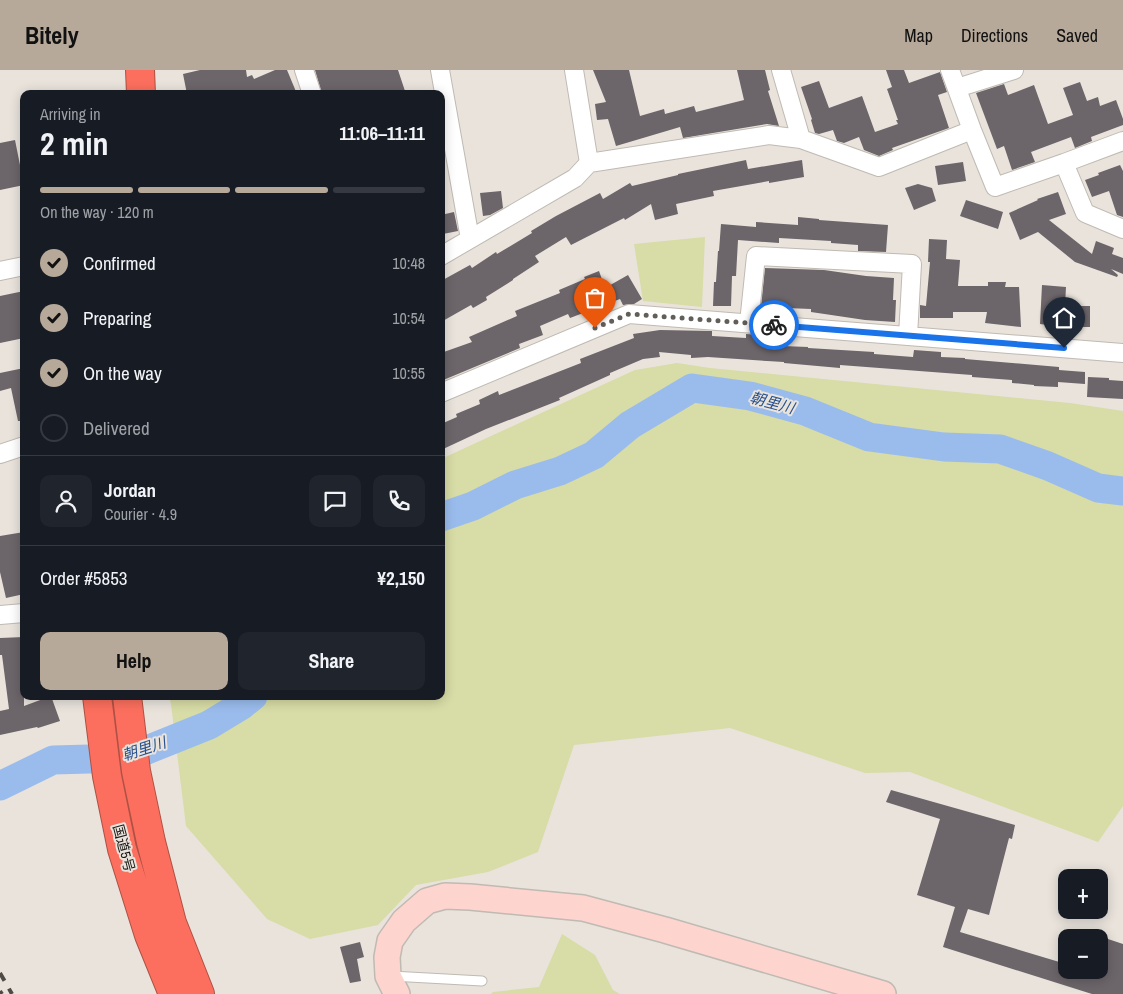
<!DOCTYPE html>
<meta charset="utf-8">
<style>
:root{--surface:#171b24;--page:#20242c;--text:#f1f3f6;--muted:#9ea1a6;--line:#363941;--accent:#b7a999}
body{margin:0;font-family:"Archivo Narrow","Noto Sans JP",sans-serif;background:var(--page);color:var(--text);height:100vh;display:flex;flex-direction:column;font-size:19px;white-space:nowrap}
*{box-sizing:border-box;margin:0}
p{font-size:16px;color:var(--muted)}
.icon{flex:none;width:28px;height:28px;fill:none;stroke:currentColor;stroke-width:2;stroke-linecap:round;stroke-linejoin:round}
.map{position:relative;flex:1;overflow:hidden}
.panel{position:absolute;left:20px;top:20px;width:425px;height:610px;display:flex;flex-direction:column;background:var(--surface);border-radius:10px;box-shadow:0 2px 12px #0003}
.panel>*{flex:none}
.controls{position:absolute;left:1058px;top:799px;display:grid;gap:10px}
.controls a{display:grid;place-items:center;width:50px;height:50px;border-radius:10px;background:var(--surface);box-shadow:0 2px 12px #0003;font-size:25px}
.pin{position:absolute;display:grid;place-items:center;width:42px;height:42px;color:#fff;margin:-51px -21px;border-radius:50% 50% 50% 0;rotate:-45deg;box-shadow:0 0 5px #0007}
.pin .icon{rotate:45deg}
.courier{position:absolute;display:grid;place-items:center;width:50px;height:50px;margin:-25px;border:4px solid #1a73e8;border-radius:50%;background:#fff;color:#222;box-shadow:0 1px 6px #0007}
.head em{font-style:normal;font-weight:800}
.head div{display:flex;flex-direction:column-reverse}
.head{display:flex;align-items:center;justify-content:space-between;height:85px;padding:0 20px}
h1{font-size:32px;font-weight:800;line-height:38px}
.bar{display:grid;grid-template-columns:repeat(4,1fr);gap:8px 5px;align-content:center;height:60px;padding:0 20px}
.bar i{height:6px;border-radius:4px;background:var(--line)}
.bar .on{background:var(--accent)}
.bar p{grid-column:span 4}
.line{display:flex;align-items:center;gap:12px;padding:0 20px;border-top:1px solid var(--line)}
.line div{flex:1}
.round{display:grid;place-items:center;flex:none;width:52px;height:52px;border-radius:10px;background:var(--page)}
ol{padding:0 20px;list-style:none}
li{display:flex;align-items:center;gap:15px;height:55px}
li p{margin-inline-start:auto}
li .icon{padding:5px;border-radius:50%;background:var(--accent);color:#111;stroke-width:4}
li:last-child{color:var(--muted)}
li i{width:28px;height:28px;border:2px solid var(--line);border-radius:50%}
.button{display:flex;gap:10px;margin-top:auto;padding:10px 20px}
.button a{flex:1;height:58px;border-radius:10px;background:var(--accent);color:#111;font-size:20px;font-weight:800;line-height:58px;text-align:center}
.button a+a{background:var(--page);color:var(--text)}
header{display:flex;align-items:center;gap:30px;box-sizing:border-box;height:70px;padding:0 25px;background:var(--accent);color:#111}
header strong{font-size:24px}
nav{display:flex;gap:28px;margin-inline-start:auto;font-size:18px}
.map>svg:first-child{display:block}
.green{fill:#d8dca6}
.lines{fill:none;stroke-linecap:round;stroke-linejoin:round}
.river{stroke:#9abced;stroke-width:29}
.building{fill:#6c656a}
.lane-casing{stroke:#bfbab2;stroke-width:11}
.street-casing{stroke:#bfbab2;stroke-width:20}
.secondary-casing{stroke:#bfbab2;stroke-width:28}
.highway-casing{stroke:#ad5144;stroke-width:30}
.lane{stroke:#fff;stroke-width:9}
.street{stroke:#fff;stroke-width:18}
.secondary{stroke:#fed4cf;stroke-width:25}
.highway{stroke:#fc6f5e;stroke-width:28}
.rail{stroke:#4e4b47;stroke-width:4;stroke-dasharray:9 9;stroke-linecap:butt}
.done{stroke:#625f5b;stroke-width:5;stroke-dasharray:0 9}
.route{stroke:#1a73e8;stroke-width:6}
.labels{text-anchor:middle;stroke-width:4;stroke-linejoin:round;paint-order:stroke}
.street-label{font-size:14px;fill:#191815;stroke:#e9e3dc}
.water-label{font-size:15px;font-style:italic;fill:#27518e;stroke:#e9e3dc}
</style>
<header>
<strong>Bitely</strong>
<nav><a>Map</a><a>Directions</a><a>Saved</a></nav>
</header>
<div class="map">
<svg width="1123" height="924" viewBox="0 0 1123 924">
<rect width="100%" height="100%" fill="#e9e3dc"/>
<path class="green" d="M705,167L702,237L643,231L634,174Z
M677,293L710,298L1070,333L1123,341V736L1098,772L910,702L865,703L730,658L574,675L538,782L488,802L416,815L378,855L310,869L267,849L186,756L171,634L169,626H441V389L635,300Z
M562,864L595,885L613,920L620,924H491L493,922L539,917Z"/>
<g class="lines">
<path class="river" d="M441,447L473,436L515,415L560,401L594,385L630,355L692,318L750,326L805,341L869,367L944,377L1000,379L1048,396L1098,418L1123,421
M0,716L53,690L127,688L209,655L242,635L253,626"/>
</g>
<path class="building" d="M200,0H246L247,7L252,5L254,9L275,0H287L297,24H209L208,20L187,24L183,4Z
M315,0H398L406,24H322Z
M593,0H629L640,46L664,39L665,44L694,36L696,42L744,30L737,0H765L770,20L768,21L779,56L767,54L683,68L680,57L616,76L608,49L597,50L595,34L606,32Z
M886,0H904L909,13L940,2L947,22L938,25L949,58L892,78L893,80L879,86L864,80L859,67L844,73L837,71L833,60L819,64L815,63L811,50L812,49L801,17L819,11L829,38L862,26L875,62L898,54L896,50H898L887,19L892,17Z
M1080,12L1087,31L1098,27L1100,36L1116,30L1123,49V55L1091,67L1092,71L1075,78L1071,67L1031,82L1035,92L1012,100L1004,76L997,79L976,23L1004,14L1008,25L1034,15L1048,54L1073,45L1063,18Z
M15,70L24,115L0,120V73Z
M746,90L748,99L802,90L804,107L769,113V111L713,121L714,126L676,134L678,144L655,150L651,134L625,150L624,148L571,175L566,167L535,186L539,192L513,209V210L486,227L487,230L473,238L471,235L441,252V211L470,195L472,198L496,182L497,184L532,163L531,161L556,146L600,123L603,129L630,113L632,116L678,105V104Z
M963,92L966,111L938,115L935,96Z
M1120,95L1123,101V147L1117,145L1109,121L1092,127L1085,110L1099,105L1098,103Z
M918,114L932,118L936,131L914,140L905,118Z
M501,121L503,138L490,145L483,146L480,123Z
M1058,122L1066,144L1049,150L1092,184L1096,171L1114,178L1112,184L1123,188V204L1111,199L1118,205L1117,207L1075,192L1038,162L1020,170L1009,143L1038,130L1037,129Z
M966,130L1003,142L998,159L960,146Z
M454,142L458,161L443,164L441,155V145Z
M798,147L819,149V150L888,155L886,182L858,181V175L831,173V171L779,168V173L738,170L736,206H732L731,236H713L714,212H716L718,181H719L721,154L756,157V152L798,155Z
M929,169L947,170L946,189L960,190L958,216H988V212H1006L1005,217H1019L1021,257L985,253L987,242H953V248H920V235L926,236L930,192H928Z
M765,198L824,200L866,206L894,208L893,230H896L895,252L865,250L811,242V239L761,237Z
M599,201L605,218L628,205L642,229L634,234L623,235L620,229L570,248L568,244L540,256L543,265L519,274L520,278L441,311V283L472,272L469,267L517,246L515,241L560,223L559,220L585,209L584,207Z
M1042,215L1066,217L1065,236H1090V257H1062L1040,254Z
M24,221V268L0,273V226Z
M660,260L712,261V266L746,268V264L759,265L758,271L782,273V276L808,277V278L874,282V284L913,287L914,280L941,282V287L965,288V289L1059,297V300L1085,302V314L1058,312V317L1034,316V315L1012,313V310L972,307V305L840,295V298L784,293V292L767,291L708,287L691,288V285L659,282L660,287L643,289L610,303V305L559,328L560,330L486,359L441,380V354L457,347L456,344L480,334L479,330L498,321L499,325L581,293L580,289L634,268L633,264Z
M24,298V351H18L11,318L0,321V303Z
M1088,307L1109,308V310L1123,311V329L1087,327Z
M24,462V524L6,528L0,502V466Z
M24,567V636L51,626L60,651L38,658L37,657L0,665V641L9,639L2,585H0V568Z
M891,720L1015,755L1012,769L1009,768L989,845L968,839L960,862L1066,894V900H1099V887L1105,868L1123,874V924H1092L943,877L955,837L917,825L940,749L886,732Z
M360,872L364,887L357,889L361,911L350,913L340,877Z"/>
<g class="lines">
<defs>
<path id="lane" d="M391,906L482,911"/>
<path id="street" d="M304,0L312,24
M440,0L470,169
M574,0L589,93
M781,0L801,69
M950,0L972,60L995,117L1064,93L1123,71
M957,18L1014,0
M1064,93L1085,143L1123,159
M441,186L575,108L589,93L769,65L801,69L879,97L972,60
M0,201L24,196
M749,253L756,186L912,194L908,266
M441,323L629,244L1123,283
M0,384L24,376
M0,545L24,543"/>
<path id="secondary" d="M397,924L388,906L387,887L390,871L404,851L427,831L445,826L470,827L583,838L665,860L883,924"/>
<path id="highway" d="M140,0L141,24
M97,626L107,706L122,779L149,865L173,924
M127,626L136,701L151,772L172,853L200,924"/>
</defs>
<use href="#lane" class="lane-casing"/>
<use href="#street" class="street-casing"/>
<use href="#secondary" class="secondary-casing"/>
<use href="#highway" class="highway-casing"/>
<use href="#lane" class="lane"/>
<use href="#street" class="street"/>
<use href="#secondary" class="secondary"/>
<use href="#highway" class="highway"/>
<path class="rail" d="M0,903L12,924
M0,921L2,924"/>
</g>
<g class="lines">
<path class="done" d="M595,258L629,244L774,255"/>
<path class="route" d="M774,255L1064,278"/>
</g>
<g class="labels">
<g class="street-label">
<text transform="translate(124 778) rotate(75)" y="5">国道5号</text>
</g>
<g class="water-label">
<text transform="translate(772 333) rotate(15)" y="5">朝里川</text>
<text transform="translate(144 679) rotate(-18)" y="5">朝里川</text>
</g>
</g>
</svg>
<div class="controls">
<a>+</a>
<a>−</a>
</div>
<div class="pin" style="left:595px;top:258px;background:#ea580c"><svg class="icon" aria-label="bag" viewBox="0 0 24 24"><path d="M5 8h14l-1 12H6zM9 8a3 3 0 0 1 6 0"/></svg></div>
<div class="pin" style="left:1064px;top:278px;background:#1f2937"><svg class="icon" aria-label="home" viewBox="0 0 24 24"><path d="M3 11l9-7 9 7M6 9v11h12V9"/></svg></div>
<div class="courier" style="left:774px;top:255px"><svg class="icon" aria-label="bike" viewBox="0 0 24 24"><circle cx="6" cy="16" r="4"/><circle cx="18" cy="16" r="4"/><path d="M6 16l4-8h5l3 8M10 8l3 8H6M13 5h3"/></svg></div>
<section class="panel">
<div class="head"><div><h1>2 min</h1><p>Arriving in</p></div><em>11:06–11:11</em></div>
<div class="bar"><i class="on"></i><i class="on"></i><i class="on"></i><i></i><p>On the way · 120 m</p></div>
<ol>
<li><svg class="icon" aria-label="check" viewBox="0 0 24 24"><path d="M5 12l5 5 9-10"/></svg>Confirmed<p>10:48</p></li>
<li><svg class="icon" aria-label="check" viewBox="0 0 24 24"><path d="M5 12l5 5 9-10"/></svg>Preparing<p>10:54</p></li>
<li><svg class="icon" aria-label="check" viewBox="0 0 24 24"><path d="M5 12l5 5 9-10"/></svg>On the way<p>10:55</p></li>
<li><i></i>Delivered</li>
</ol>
<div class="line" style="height:90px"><a class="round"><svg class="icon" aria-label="person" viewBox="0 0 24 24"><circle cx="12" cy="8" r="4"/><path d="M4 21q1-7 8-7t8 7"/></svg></a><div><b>Jordan</b><p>Courier · 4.9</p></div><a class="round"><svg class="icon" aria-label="chat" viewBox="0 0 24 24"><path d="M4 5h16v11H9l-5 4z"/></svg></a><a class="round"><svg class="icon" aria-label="phone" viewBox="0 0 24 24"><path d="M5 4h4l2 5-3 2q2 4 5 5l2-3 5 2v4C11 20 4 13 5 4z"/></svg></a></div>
<div class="line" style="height:65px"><div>Order #5853</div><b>¥2,150</b></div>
<div class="button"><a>Help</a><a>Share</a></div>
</section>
</div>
